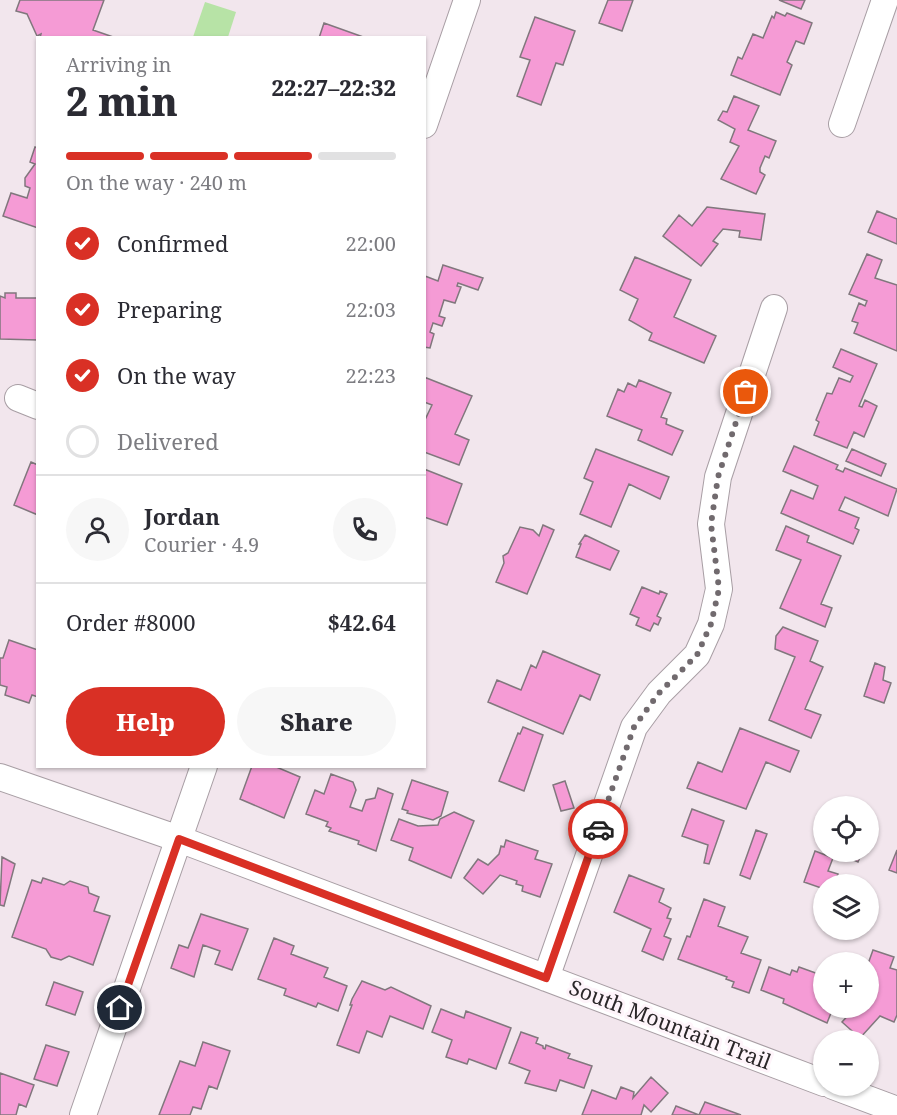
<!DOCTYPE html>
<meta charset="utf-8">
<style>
:root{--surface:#fff;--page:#f7f7f7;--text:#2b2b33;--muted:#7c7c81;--line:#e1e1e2;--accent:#d93025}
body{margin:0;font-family:"Noto Serif",serif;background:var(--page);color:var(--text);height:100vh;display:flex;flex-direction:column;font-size:22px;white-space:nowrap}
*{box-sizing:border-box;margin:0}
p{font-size:20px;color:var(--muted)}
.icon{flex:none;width:33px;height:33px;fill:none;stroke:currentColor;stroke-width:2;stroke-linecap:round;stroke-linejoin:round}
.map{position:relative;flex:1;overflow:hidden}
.side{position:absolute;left:36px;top:36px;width:390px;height:732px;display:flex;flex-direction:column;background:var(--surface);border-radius:0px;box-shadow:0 2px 4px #0004}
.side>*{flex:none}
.fabs{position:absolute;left:813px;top:796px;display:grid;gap:12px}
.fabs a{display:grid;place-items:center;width:66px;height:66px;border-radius:50%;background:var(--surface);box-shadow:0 2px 4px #0004;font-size:30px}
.pin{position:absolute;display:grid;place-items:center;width:51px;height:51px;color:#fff;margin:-26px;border:3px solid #fff;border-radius:50%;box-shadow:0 2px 6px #0007}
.courier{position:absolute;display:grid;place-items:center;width:60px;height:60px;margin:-30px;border:4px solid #d93025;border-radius:50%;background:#fff;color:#222;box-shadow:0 2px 8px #0007}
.head em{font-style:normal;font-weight:800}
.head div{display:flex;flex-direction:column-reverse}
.head{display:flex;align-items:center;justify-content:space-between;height:102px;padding:0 30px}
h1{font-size:39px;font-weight:800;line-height:45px}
.bar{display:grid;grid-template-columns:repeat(4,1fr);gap:9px 6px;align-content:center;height:72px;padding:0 30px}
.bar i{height:8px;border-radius:4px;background:var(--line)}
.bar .active{background:var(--accent)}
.bar p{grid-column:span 4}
.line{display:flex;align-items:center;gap:15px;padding:0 30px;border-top:2px solid var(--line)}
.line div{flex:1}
.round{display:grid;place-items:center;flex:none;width:63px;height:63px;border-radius:32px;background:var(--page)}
ol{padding:0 30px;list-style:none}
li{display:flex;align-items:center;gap:18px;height:66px}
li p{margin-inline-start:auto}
li .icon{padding:6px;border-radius:50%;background:var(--accent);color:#fff;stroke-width:4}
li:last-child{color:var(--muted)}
li i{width:33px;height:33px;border:3px solid var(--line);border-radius:50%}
.action{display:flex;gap:12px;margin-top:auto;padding:12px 30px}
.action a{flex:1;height:69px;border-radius:36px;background:var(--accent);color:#fff;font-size:24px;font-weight:800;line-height:69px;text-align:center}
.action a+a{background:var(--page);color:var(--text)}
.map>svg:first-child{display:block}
.green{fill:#b7e3a6}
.building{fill:#f59bd5;stroke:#81777d;stroke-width:1.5}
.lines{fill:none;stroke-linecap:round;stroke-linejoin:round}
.minor-casing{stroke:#a89ea4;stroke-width:28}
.minor{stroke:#fff;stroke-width:26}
.done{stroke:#716a6e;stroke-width:6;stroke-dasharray:0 10.8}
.route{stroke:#d93025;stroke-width:8}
.labels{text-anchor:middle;stroke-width:6;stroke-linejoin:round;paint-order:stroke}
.street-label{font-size:21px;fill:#2b2729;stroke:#fef4fa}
</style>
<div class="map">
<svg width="897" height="1115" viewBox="0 0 897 1115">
<rect width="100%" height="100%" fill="#f2e6ed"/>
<path class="green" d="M205,2L236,12L228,37H193Z"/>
<path class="building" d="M20,0H104L93,30L116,38H40L41,34L37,36L27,14L16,11Z
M608,0H633L622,31L599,23Z
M779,0H805L801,9Z
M776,12L785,16L787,13L812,23L804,44L796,41L787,62L792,65L780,95L731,75L738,57L742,59L753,34L763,38L772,16L774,18Z
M535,17L575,31L563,65L556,63L541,105L517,96L530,60L520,57Z
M324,23L366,38H319Z
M734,96L759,106L748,130L776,141L769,158L765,156L760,168V172L765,175L756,194L721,179L739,146L730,142L735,129L718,120L723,111L727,112Z
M35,147L38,148V228L3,216L11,193L27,198L30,188L25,186V178L35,164L30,162Z
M707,207L765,214L761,240L739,237L740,231L723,229L713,241L718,244L701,266L663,236L679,215L692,226Z
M877,211L897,219V244L868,232Z
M867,254L882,260L875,278L897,285V351L854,333L858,323L852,321L859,303L865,306L867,301L849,294Z
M635,257L691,280L674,317L716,336L704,363L649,340L652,333L629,320L638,299L620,290Z
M443,265L483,278L478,290L458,283L457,286L461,287L455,303L444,300L439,316L445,318L442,326L433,323L430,332L434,334L430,348L424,347V279L425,276L438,281Z
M5,293H16V298H38V340L0,339V296L5,298Z
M841,349L877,364L859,406L862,407L865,400L877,406L864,437L854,432L847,448L814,435L819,422L816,420L827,393L832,394L839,378L850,382L853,376L833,367Z
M424,377L472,396L455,434L469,440L459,465L424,452V422L432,405L424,402Z
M639,380L671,393L661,417L667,419L666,424L683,431L672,455L638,440L642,430L607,416L618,389L624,392L628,383L636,387Z
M794,446L838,465L836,469L843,472L845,468L897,489L888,516L845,497L839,510L859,518L855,528L859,530L853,544L781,513L791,490L813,499L818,486L783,471Z
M596,449L669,477L660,499L629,484L611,527L580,514L593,482L584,478Z
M852,449L886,464L881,476L846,461Z
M31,462L38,465V515L14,505Z
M424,469L462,484L447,525L424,517Z
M543,525L554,530L527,594L496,582L504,563L503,556L508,553L520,527L533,530L539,536Z
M786,526L809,536L807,542L841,556L821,604L832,608L825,627L780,608L801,560L776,550Z
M585,535L619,551L610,570L576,557L581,544H579Z
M642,587L659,594L660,591L667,594L657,616L661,618L658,625L654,623L650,631L636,625L639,618L630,614Z
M783,627L818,641L810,661L823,667L805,709L821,715L811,738L769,720L795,657L775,649L776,636Z
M9,640L38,650V697L32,695L29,703L5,695L7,687L0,685V658H3Z
M543,651L600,675L590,700L580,695L563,734L488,702L497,680L521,690L531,665L536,668Z
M875,663L885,667L883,680L891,683L884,703L864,696Z
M523,727L543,735L524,791L499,781L518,733L520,734Z
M740,728L799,751L790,772L766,762L746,809L687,788L698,762L722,772Z
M252,766H274L300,777L284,818L240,799Z
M331,774L353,782L356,790L350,807L362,811L366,800L375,798L378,788L393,794L376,851L358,844L359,841L329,831L331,828L326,826L328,822L306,814L315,790L324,794Z
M412,780L448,792L441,816L433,820L407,813L408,811L402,809Z
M565,781L574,808L561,811L553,785Z
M692,809L724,821L709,864L704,863L708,845L682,836Z
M454,812L474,821L451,878L409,860L413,848L391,840L399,819L418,826L438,825L440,819Z
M756,830L767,834L750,879L740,875Z
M506,840L538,851L535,859L552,864L540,897L522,891L523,886L516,884L517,881L500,875L483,894L464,878L478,859L488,865L499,854L501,846L504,847Z
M897,850V873L889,870Z
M815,851L833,858L828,871L838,874L834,885H824V889L804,882Z
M836,852H862L858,862Z
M2,857L15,864L4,906L0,905Z
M629,875L664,889L659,902L671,908L667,918L671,919L664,936L671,939L663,960L642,951L651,929L614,912Z
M43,878L64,885L70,881L88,887L89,893L99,897L94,911L110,916L93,965L69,956L61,960L51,957L46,949L12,937L32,880L41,883Z
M704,899L725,907L718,926L748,937L741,953L761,960L749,993L732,987L734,982L726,979L727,977L678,959L687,936L690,937Z
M201,914L248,929L232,970L215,964L220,951L203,945L194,977L171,968L179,945L188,948Z
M274,938L294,946L291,954L328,968L324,977L347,986L338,1011L318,1003L316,1007L284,995L286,989L258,979Z
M873,950L894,957L890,968L897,970V1015L894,1022L880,1016L860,1038L842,1022L855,1008H868V964Z
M769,967L790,975L792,970L797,972L799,967L824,976V1008H833L827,1023L783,1003L784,999L761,990Z
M362,981L385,990L391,987L431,1006L423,1029L390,1016L382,1037L367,1031L359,1053L337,1045L352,1005H350L352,999Z
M54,982L83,992L75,1015L46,1005Z
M441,1009L464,1018L466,1011L511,1028L496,1069L469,1059L467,1064L446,1057L452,1040L432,1032Z
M521,1032L538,1038L536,1043L543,1046V1048L545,1049L546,1045L570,1054L568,1058L592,1066L584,1088L560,1080L556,1091L525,1083L530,1071L509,1063Z
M203,1042L230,1051L217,1089L209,1086L201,1109L193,1107L190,1115H159L180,1061L195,1066Z
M46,1045L69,1052L57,1086L34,1079Z
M0,1073L34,1085L26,1107L19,1104L16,1115H0Z
M651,1077L668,1093L651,1112L644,1105L641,1115H582L592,1090L616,1099L621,1087L634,1092L633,1098Z
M705,1102L741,1115H699Z
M676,1106L699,1115H672Z"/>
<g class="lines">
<defs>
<path id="minor" d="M842,124L885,0
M424,125L467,0
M18,398L38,406
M0,777L179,839L824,1083
M546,978L634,727L659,693L697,655L711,624L719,589L711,524L718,477L774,308
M833,1086L897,1110
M83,1115L204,766"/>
</defs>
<use href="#minor" class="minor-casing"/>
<use href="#minor" class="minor"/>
</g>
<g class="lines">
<path class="done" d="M598,829L634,727L659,693L697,655L711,624L719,589L711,524L718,477L746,392"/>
<path class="route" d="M120,1008L179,839L546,978L598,829"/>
</g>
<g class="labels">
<g class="street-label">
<text transform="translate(670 1025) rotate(21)" y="7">South Mountain Trail</text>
</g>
</g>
</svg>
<div class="fabs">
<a><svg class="icon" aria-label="locate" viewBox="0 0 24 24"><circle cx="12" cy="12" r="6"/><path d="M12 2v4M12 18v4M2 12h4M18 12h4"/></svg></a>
<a><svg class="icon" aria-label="layers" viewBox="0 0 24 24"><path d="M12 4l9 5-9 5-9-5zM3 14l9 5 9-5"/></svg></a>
<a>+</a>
<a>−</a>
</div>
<div class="pin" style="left:746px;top:392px;background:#ea580c"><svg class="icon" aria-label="bag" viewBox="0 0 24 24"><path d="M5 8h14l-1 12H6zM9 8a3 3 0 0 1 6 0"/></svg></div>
<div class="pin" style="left:120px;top:1008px;background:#1f2937"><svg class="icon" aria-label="home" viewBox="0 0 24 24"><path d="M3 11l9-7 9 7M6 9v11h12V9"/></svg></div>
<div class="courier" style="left:598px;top:829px"><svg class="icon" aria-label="car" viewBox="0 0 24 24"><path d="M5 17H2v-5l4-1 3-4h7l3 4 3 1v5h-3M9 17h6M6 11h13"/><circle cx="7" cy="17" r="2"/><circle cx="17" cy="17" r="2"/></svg></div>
<section class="side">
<div class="head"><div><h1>2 min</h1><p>Arriving in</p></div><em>22:27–22:32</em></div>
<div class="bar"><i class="active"></i><i class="active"></i><i class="active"></i><i></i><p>On the way · 240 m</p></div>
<ol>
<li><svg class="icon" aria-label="check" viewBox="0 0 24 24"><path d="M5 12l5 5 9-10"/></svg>Confirmed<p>22:00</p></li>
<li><svg class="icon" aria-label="check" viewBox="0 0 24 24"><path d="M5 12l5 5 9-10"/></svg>Preparing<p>22:03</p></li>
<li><svg class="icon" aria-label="check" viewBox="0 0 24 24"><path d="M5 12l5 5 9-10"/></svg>On the way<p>22:23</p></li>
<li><i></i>Delivered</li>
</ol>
<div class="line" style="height:108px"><a class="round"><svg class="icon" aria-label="person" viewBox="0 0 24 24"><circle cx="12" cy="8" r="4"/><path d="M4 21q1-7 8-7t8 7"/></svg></a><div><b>Jordan</b><p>Courier · 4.9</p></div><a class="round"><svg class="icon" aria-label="phone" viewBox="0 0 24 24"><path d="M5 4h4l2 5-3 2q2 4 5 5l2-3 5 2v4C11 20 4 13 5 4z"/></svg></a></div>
<div class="line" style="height:78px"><div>Order #8000</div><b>$42.64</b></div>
<div class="action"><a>Help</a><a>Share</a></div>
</section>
</div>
